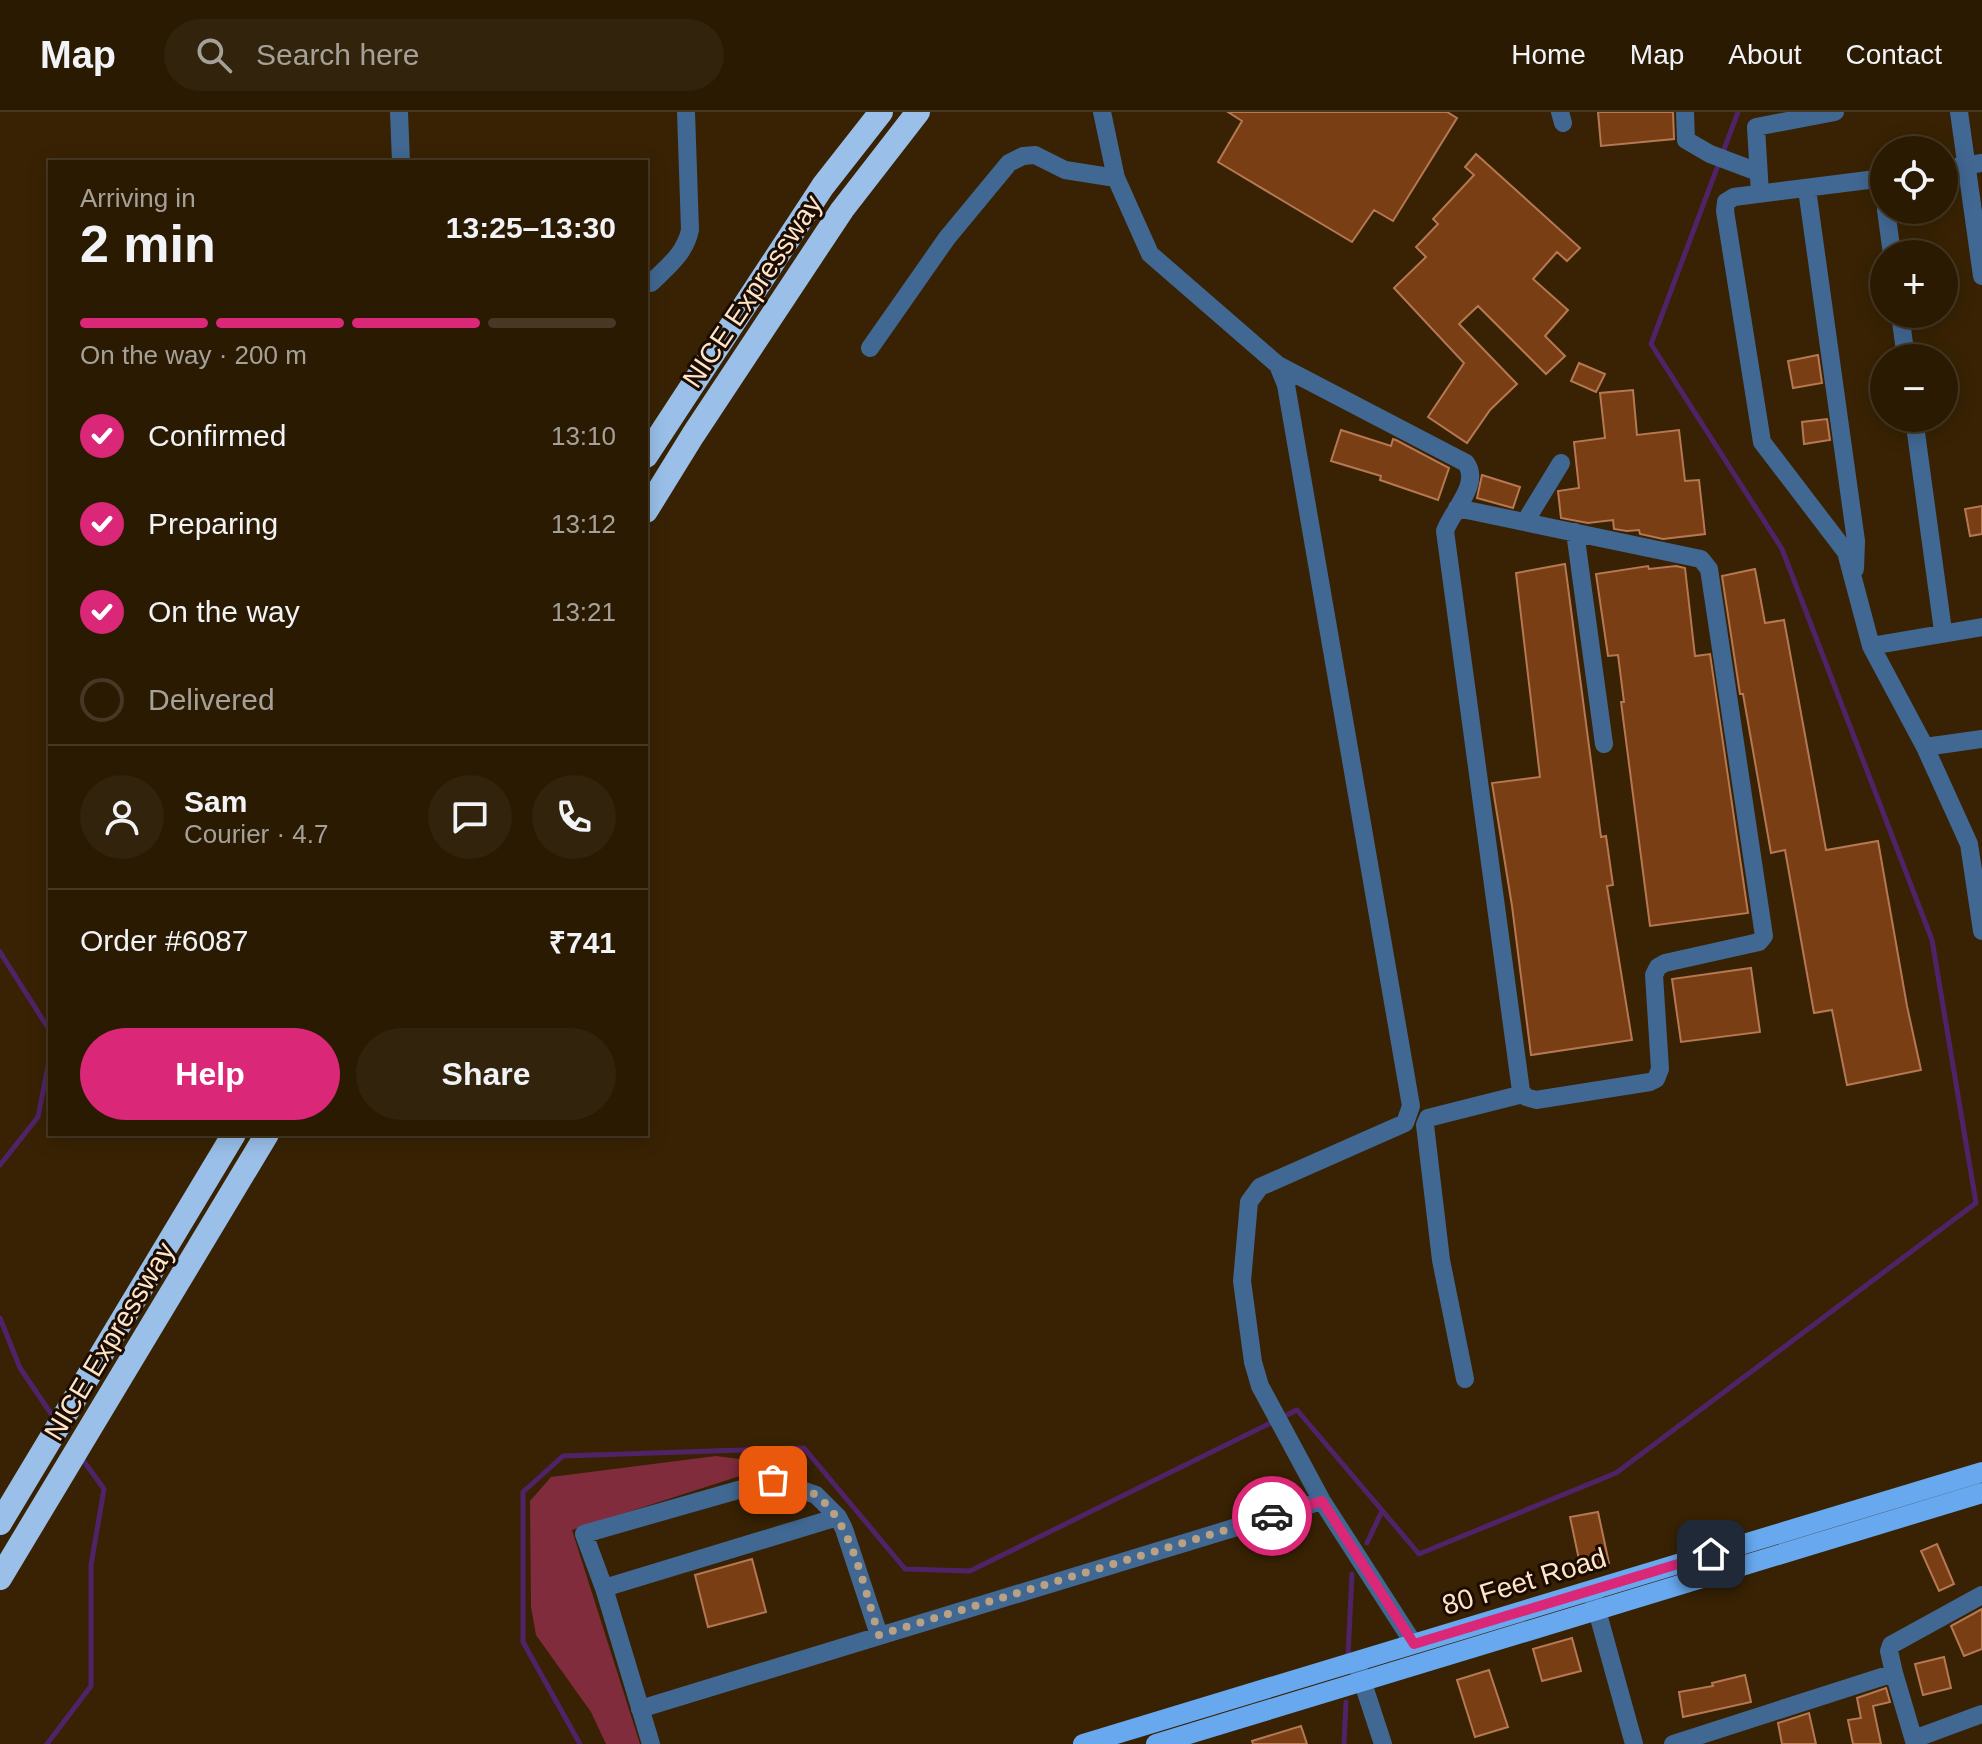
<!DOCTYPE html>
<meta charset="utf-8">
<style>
:root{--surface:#2a1a02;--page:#32230c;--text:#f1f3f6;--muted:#a5a199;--line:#463824;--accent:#db2777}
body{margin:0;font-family:Helvetica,sans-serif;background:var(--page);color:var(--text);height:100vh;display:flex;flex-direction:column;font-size:30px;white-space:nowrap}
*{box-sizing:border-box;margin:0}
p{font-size:26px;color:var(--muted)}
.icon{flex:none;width:44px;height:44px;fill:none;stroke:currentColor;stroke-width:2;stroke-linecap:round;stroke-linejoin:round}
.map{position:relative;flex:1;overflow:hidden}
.drawer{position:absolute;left:48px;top:48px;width:600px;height:976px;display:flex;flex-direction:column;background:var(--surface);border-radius:0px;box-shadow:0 4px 20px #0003,0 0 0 2px var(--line)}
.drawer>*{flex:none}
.buttons{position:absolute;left:1870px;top:24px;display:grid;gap:16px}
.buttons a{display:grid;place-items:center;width:88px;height:88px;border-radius:50%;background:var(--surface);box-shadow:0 4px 20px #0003,0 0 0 2px var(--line);font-size:40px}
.pin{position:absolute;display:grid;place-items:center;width:68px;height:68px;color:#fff;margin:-34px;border-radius:16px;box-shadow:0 4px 12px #0006}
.courier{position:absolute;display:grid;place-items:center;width:80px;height:80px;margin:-40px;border:6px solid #db2777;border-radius:50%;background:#fff;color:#222;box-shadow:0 2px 10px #0007}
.head em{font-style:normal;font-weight:700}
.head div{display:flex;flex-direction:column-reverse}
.head{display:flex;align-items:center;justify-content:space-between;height:136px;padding:0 32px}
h1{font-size:52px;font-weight:700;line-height:60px}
.bar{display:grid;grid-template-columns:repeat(4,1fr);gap:12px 8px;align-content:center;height:96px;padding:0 32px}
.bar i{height:10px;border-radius:6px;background:var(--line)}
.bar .on{background:var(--accent)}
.bar p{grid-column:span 4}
.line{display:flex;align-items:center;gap:20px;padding:0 32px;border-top:2px solid var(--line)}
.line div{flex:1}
.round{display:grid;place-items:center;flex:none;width:84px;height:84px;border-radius:42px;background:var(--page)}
ol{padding:0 32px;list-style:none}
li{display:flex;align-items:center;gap:24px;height:88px}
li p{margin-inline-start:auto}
li .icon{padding:8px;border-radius:50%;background:var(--accent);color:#fff;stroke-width:4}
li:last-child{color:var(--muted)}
li i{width:44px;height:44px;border:4px solid var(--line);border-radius:50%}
.cta{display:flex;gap:16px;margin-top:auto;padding:16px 32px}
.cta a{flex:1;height:92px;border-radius:48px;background:var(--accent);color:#fff;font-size:32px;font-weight:700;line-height:92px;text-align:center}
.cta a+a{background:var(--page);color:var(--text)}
header{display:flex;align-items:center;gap:48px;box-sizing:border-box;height:112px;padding:0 40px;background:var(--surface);border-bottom:2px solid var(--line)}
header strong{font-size:38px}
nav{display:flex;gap:44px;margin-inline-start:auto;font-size:28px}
.search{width:560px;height:72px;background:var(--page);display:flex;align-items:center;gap:20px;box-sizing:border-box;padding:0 28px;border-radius:44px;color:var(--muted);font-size:30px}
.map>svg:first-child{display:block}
.green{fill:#812c3d}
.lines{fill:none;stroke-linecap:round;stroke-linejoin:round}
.stream{stroke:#502369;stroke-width:5}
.building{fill:#793e14;stroke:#b57853;stroke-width:2}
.minor{stroke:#416893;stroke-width:18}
.major{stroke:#67a8ef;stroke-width:20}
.highway{stroke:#9ac0ea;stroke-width:24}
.done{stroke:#b9a184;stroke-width:8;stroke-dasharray:0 14.4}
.route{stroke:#db2777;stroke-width:10}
.labels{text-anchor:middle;stroke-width:6;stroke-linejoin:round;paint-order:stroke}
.street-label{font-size:28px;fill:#fee5c9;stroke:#1c0c00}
</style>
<header>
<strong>Map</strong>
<div class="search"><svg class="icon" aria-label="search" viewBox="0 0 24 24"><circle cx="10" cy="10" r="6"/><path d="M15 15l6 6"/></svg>Search here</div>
<nav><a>Home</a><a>Map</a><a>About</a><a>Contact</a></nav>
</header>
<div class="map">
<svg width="1982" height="1632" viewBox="0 0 1982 1632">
<rect width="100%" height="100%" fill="#382203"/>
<path class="green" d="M716,1344L777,1352L572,1418L640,1632H606L591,1600L536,1523L531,1495L530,1389L551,1365Z"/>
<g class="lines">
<path class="stream" d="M0,840L50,919
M0,1053L38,1005L50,944
M0,1206L20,1256L54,1306
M1367,1431L1382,1399
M1348,1544L1352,1462
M47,1632L91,1574V1453L104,1377L80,1344
M580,1632L523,1530V1380L563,1344L804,1336L905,1457L970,1459L1297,1298L1419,1442L1616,1361L1976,1091L1932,828L1782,437L1651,232L1738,0
M1344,1632L1346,1590"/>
</g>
<path class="building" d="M1228,0H1447L1457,6L1393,109L1374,98L1352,130L1218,50L1242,9Z
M1598,0H1673L1674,27L1601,34Z
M1476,42L1580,136L1567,149L1557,140L1533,167L1568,198L1545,224L1565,244L1546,262L1478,194L1459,212L1517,272L1490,298L1467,331L1428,305L1464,251L1394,176L1426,145L1416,135L1438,112L1433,107L1474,63L1465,55Z
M1818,243L1822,271L1793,276L1788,249Z
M1579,251L1605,262L1596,280L1571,269Z
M1633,278L1637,323L1679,318L1685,369L1699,368L1705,422L1663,427L1640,422L1639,418L1627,419L1614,417L1613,408L1588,411L1561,406L1558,379L1579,376L1574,330L1605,326L1600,281Z
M1827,307L1830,328L1804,332L1802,310Z
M1341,318L1391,334L1393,327L1396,328L1449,356L1438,388L1380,368L1381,364L1331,349Z
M1482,363L1520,375L1513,396L1477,386Z
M1982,394V422L1970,424L1965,397Z
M1565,452L1601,725L1606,724L1613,773L1607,774L1632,928L1531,943L1512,794L1492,671L1540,665L1516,461Z
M1648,454L1649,457L1676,454L1685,456L1695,544L1710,542L1748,801L1650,814L1621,590H1624L1618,543L1608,544L1596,462Z
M1755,457L1765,511L1784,508L1826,738L1878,729L1907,894L1921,958L1847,973L1832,898L1814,901L1785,738L1771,741L1743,582H1740L1722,464Z
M1751,856L1760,920L1681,930L1672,867Z
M1598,1400L1609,1451L1581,1457L1570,1405Z
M1937,1432L1954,1472L1939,1479L1921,1439Z
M752,1447L766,1500L708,1515L695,1463Z
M1982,1497V1537L1964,1544L1951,1514Z
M1572,1526L1581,1559L1542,1569L1533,1537Z
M1944,1545L1951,1576L1923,1583L1915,1552Z
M1489,1558L1508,1615L1475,1625L1457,1568Z
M1745,1563L1751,1590L1683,1605L1679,1580L1713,1574L1712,1571Z
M1886,1576L1890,1590L1873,1594L1881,1632H1853L1848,1608L1861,1606L1857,1586Z
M1809,1601L1816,1632H1782L1778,1611Z
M1301,1614L1307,1632H1253L1252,1629Z"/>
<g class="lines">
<path class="minor" d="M399,0L401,50
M1102,0L1116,66L1150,142L1278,253L1286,273L1411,994L1405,1011L1260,1075L1249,1090L1242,1169L1253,1250L1260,1274L1322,1389L1414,1532
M1560,0L1563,11
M1685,0L1686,28L1710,42L1758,60
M1959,0L1982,164
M1944,57L1982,51
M1884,66L1734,85L1726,90L1725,99L1762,330L1846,440L1871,534L1925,635L1969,732L1982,819
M1807,77L1856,429L1855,457
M1760,82L1756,15L1835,0
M1886,98L1892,142
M651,171C667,155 685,142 690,118L686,0
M1900,202L1906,246
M870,236L947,126L1009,51L1023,44L1035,43L1065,58L1116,66
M1278,253L1466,351C1481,372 1452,399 1445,419L1521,979L1526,985L1536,988L1650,970L1656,967L1660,957L1654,863L1658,855L1665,851L1759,830L1764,824L1709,457L1701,447L1457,396
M1914,306L1943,519
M1525,410L1561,351
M1575,420L1604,632
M1871,534L1982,515
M1925,635L1982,627
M1465,1267L1441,1148L1425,1013L1428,1006L1523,982
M604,1476L838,1405
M1593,1484L1634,1632
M1359,1559L1383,1632
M1894,1561L1915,1632
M640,1597L1322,1389
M1914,1627L1982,1602
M651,1632L604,1476L584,1422L773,1368L816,1383L838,1405L844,1417L879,1523
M1673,1632L1894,1561L1889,1539L1891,1533L1982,1483"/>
<path class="major" d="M1083,1632L1982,1360
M1156,1632L1982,1381"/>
<path class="highway" d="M646,344L823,74L881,0
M646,399L693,323L842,98L918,0
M0,1411L234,1022
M0,1466L267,1022"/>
</g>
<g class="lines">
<path class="done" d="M773,1368C786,1372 802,1374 814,1382C852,1406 865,1482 879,1523L1272,1404"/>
<path class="route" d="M1272,1404L1322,1389L1414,1532L1711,1442"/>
</g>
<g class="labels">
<g class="street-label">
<text transform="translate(752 179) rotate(-56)" y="10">NICE Expressway</text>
<text transform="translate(109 1229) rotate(-59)" y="10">NICE Expressway</text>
<text transform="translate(1524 1469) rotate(-17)" y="10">80 Feet Road</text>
</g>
</g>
</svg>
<div class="buttons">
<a><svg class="icon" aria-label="locate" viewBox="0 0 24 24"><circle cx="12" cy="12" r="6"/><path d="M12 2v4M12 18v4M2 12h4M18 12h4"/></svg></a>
<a>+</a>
<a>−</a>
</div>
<div class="pin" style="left:773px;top:1368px;background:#ea580c"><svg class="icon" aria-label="bag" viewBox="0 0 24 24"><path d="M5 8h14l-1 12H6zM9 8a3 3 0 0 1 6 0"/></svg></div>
<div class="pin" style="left:1711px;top:1442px;background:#1f2937"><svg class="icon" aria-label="home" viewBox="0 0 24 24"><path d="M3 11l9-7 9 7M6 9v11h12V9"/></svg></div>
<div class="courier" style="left:1272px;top:1404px"><svg class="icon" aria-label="car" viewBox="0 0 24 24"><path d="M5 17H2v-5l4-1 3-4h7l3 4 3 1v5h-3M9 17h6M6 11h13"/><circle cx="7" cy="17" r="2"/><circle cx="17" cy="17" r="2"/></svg></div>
<section class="drawer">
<div class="head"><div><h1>2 min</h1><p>Arriving in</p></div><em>13:25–13:30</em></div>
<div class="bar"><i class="on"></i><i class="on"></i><i class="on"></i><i></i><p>On the way · 200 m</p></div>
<ol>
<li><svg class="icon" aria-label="check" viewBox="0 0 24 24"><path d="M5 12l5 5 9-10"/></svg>Confirmed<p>13:10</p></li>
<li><svg class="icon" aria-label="check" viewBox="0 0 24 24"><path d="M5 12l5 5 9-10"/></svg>Preparing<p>13:12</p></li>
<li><svg class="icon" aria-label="check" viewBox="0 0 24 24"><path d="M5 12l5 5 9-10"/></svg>On the way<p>13:21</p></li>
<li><i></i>Delivered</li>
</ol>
<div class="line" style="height:144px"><a class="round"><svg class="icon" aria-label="person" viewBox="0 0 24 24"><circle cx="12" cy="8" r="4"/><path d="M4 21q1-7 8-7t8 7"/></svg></a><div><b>Sam</b><p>Courier · 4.7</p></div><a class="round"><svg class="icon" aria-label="chat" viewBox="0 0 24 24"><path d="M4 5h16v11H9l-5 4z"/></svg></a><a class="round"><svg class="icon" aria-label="phone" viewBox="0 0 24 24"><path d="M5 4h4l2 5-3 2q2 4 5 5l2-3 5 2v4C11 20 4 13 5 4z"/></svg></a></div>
<div class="line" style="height:104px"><div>Order #6087</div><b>₹741</b></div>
<div class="cta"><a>Help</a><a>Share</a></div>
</section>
</div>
